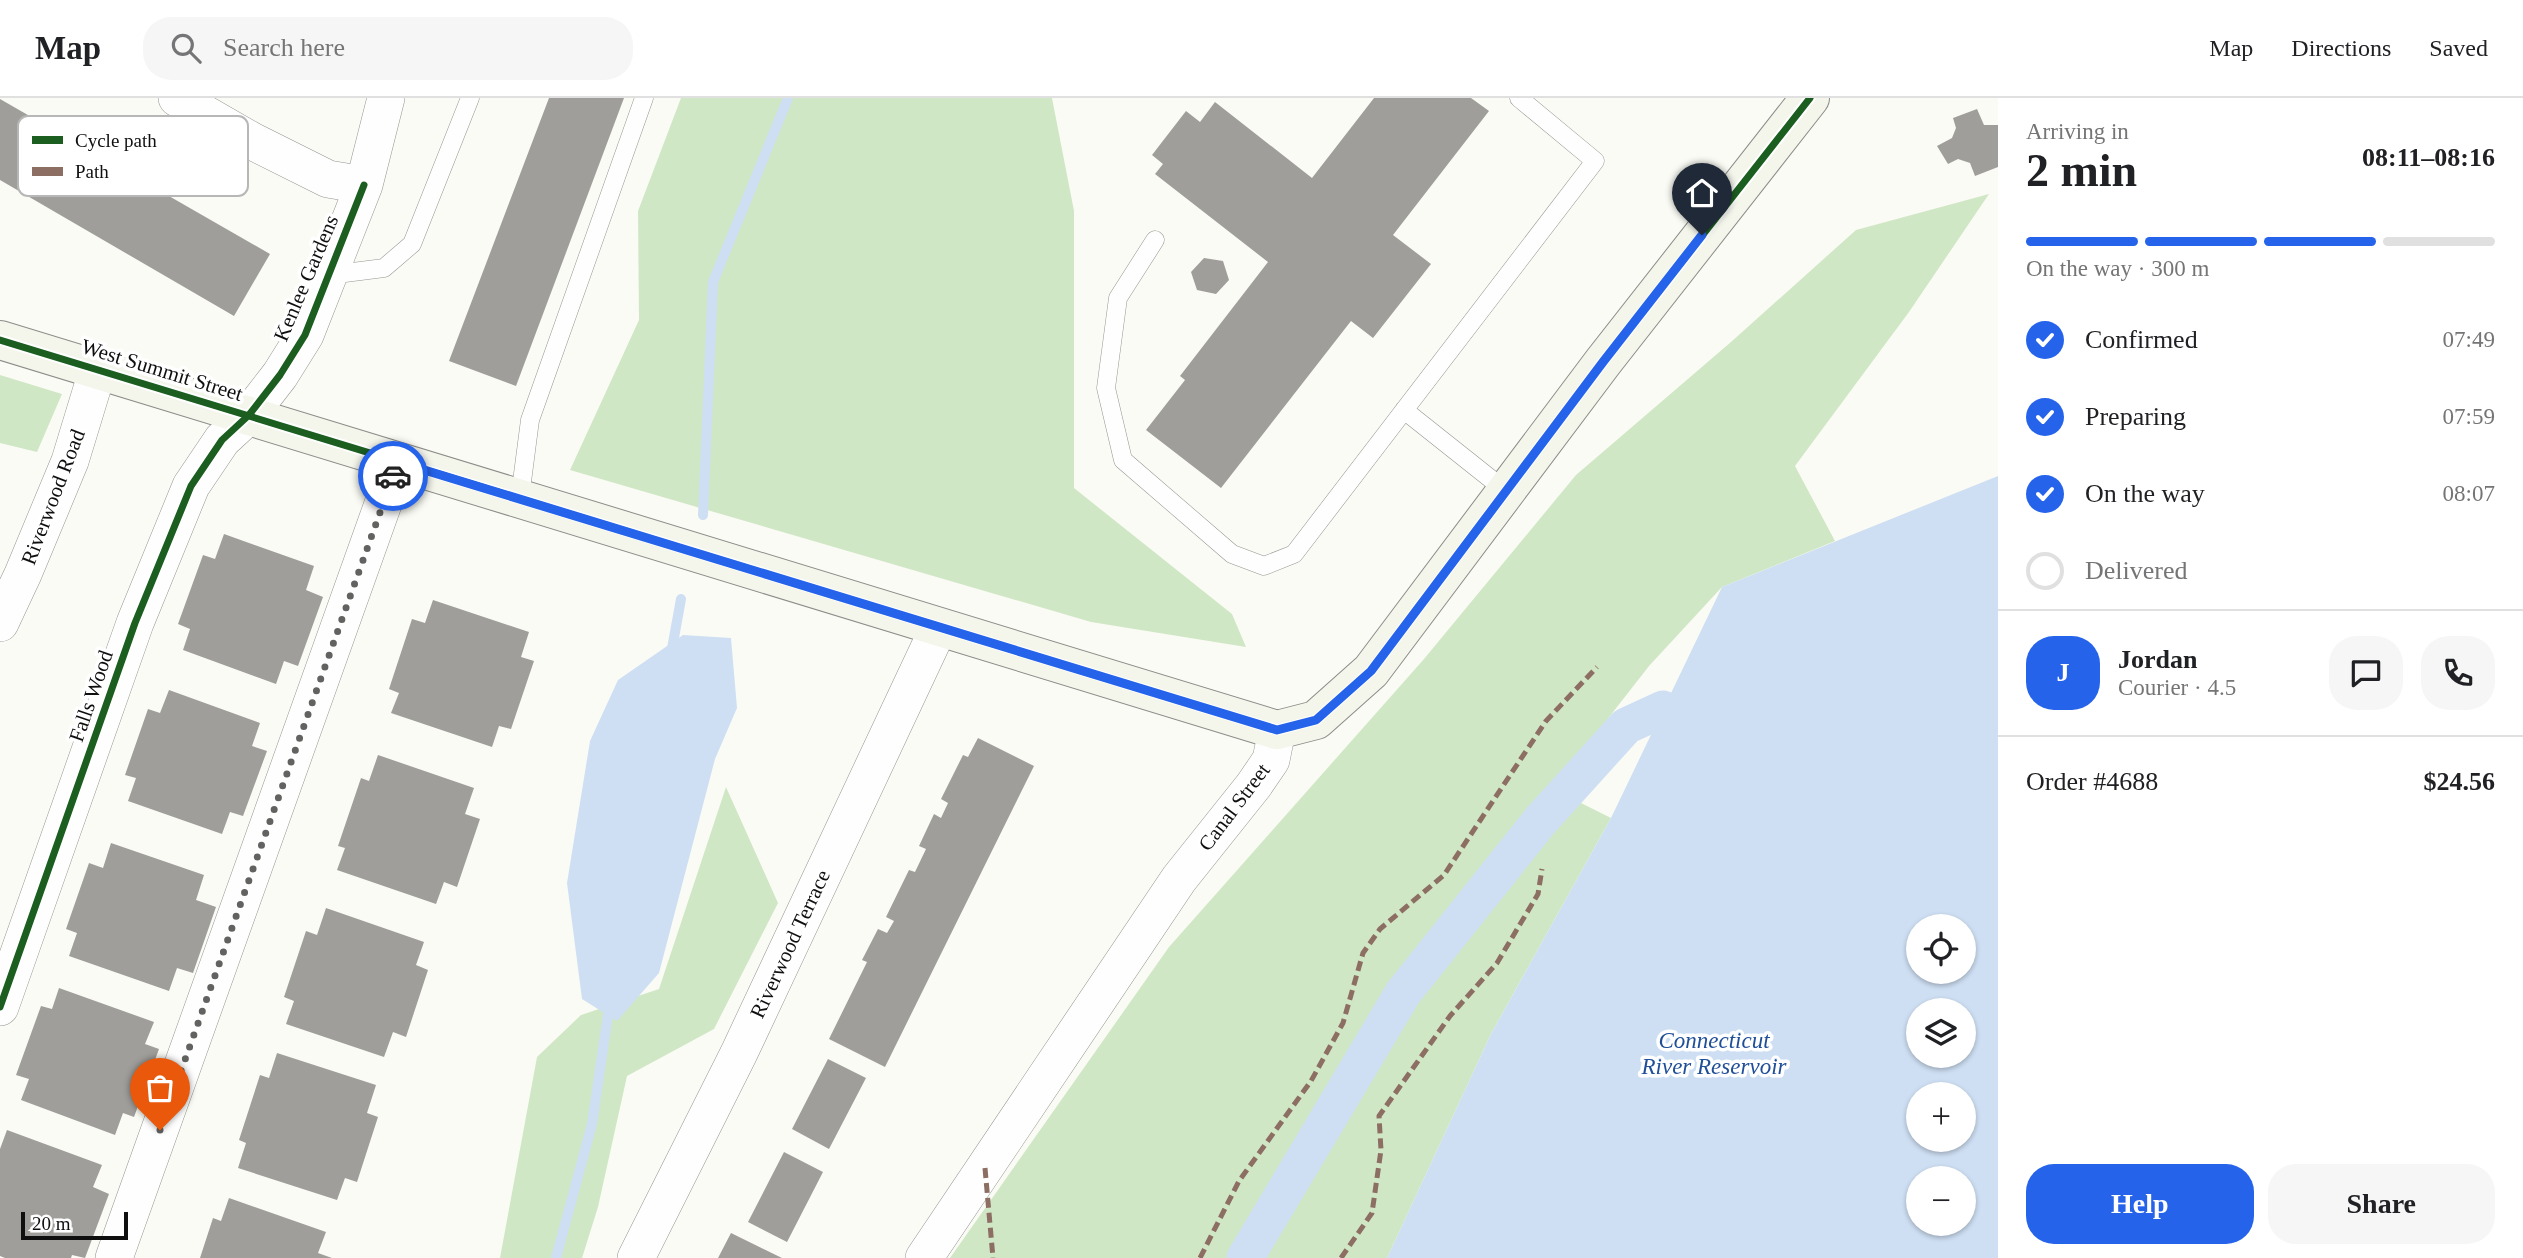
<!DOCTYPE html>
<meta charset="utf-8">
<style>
:root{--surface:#fff;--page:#f6f6f6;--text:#202124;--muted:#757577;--line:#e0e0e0;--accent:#2563eb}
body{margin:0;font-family:"Times New Roman",serif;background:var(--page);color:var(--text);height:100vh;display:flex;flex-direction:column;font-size:26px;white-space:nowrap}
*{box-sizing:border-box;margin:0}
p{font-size:23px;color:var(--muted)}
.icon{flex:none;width:38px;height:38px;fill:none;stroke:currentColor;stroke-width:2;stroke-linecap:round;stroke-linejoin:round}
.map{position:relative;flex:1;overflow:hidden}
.details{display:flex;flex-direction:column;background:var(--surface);width:525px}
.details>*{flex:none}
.tools{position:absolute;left:1906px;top:816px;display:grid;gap:14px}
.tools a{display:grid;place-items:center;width:70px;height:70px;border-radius:50%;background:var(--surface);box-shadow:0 2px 5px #0004;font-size:35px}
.scale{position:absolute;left:21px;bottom:18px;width:107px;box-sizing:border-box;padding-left:7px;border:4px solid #0f0f0f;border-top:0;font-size:19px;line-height:24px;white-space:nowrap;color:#0f0f0f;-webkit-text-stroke:5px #fff;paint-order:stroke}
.pin{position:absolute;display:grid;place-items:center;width:60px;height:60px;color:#fff;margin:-72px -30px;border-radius:50% 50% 50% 0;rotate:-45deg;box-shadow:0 0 7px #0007}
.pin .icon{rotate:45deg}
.courier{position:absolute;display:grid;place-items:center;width:70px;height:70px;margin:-35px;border:5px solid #2563eb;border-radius:50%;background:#fff;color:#222;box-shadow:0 2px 9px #0007}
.head em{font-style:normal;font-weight:700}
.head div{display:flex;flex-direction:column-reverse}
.head{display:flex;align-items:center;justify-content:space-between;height:119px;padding:0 28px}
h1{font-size:46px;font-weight:700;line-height:52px}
.bar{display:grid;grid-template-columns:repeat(4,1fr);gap:10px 7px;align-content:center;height:84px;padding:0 28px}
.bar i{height:9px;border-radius:5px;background:var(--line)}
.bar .current{background:var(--accent)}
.bar p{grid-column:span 4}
.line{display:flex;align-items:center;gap:18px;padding:0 28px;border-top:2px solid var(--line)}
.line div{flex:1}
.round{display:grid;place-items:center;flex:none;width:74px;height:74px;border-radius:28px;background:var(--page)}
ol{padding:0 28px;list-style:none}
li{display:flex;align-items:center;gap:21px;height:77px}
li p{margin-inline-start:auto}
li .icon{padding:7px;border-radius:50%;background:var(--accent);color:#fff;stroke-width:4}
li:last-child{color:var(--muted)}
li i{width:38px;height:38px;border:4px solid var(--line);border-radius:50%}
.button{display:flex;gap:14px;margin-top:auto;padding:14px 28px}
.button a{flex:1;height:80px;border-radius:28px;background:var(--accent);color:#fff;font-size:28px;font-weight:700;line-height:80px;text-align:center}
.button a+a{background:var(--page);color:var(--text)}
header{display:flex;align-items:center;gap:42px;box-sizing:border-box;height:98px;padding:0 35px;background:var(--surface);border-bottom:2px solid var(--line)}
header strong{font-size:33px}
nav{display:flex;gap:38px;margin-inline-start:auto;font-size:24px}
.search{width:490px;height:63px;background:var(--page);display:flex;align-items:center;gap:18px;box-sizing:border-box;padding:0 24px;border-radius:28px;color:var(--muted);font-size:26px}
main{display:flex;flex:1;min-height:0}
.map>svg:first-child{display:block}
.forest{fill:#d0e7c5}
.water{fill:#cedff3;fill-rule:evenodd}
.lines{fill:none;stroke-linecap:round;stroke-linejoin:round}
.stream{stroke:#cedff3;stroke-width:10}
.canal{stroke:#cedff3;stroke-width:37}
.building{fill:#9f9e9a}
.lane-casing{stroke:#959593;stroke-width:19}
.street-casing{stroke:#959593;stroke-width:38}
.secondary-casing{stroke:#8c8c89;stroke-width:40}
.lane{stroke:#fefefe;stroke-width:18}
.street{stroke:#fefefe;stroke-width:37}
.secondary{stroke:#f4f5eb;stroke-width:38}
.quiet{stroke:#8d6e63;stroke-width:5;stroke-dasharray:10 5;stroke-linecap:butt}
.cycleway-casing{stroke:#fff;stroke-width:11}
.cycleway{stroke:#1b5e20;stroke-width:7}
.done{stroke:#626260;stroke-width:7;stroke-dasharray:0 12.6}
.route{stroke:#2563eb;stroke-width:9}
.labels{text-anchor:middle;stroke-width:7;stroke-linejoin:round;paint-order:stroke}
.street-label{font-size:21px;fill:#0f0f0f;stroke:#fff}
.water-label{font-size:23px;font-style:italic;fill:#204f99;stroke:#fff}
.key{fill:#fff;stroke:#b7b7b7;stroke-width:2}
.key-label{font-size:19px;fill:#0f0f0f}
</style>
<header>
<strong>Map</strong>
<div class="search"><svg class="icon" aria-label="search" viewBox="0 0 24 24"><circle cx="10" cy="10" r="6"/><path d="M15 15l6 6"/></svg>Search here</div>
<nav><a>Map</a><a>Directions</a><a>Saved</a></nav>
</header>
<main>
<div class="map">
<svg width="1998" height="1160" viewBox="0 0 1998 1160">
<rect width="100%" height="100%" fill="#fbfbf5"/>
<path class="forest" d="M681,0H1052L1074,113V390L1232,516L1246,549L1091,524L570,372L639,222L638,113Z
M1989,96L1909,214L1795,368L1835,443L1722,489L1649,568L1553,691L1611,720L1491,936L1387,1160H950L1169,849L1424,561L1576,377L1731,244L1856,132Z
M0,277L62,296L37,354L0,345Z
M726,689L778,805L714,931L627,978L598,1109L582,1160H500L537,959L581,917L659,891Z"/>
<path class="water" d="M1998,378V1160H1387L1491,936L1611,720L1722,489ZM1918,828H1964V873H1918ZM1918,912H1964V957H1918ZM1918,996H1964V1041H1918ZM1918,1080H1964V1125H1918Z
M683,537L731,540L737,610L715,661L659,875L617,923L582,901L567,785L590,643L618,582Z"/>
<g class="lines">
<path class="stream" d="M703,417L713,184L788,0
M671,556L681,501
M556,1160L592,1026L610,903"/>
<path class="canal" d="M1245,1160L1403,895L1540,723L1626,628L1663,611"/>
</g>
<path class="building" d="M549,0H624L516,288L449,263Z
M1374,0H1471L1489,13L1393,137L1431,166L1373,240L1351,223L1221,390L1146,332L1185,282L1180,278L1268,164L1155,76L1163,66L1152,57L1186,13L1200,24L1215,4L1312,80Z
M0,1L270,156L234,218L0,82Z
M1977,11L1984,27H1998V69L1975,78L1970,65L1958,61L1948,66L1937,48L1952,40L1956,30L1953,20Z
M1204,160L1223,163L1229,182L1216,196L1197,192L1191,174Z
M224,436L314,468L306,492L323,499L298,568L284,563L276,586L183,552L190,531L178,526L203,457L215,461Z
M433,502L529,534L521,559L534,563L511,631L499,628L492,649L391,615L399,595L389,591L412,521L425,525Z
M169,592L260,625L252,648L267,653L243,718L230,714L222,736L128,703L136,680L125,677L148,611L160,615Z
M978,640L1034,668L885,969L829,941L867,864L862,862L878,831L887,835L894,823L886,819L909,772L915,774L926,751L919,748L934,716L941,720L948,705L941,701L963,657L968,659Z
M378,657L474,690L465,716L480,721L457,789L444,784L436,806L337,772L345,750L338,748L361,680L369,683Z
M111,745L204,777L196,802L216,809L193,875L177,870L169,893L69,858L77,835L66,831L89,765L103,770Z
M326,810L424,844L416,867L428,872L406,939L393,934L384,959L286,926L294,903L284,899L306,833L317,837Z
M59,890L154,924L145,946L159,951L134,1019L123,1015L115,1037L21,1002L29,981L16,977L41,908L52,911Z
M277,955L376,987L367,1015L378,1019L357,1084L345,1080L337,1102L238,1070L246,1045L239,1042L260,977L269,980Z
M828,961L866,980L829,1051L792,1031Z
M7,1032L102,1067L93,1089L109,1096L85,1160L72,1157L71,1160H5L0,1158V1051Z
M784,1054L823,1074L787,1144L748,1124Z
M229,1100L326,1134L318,1155L332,1160H200L213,1120L221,1123Z
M731,1135L782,1160H718Z"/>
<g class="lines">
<defs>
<path id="lane" d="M1155,142L1118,200L1106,290L1123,362L1232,456L1264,468L1294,456L1595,63L1519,0
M329,177L384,170L412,146L470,0
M1404,312L1506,393
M520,399L530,322L644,0"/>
<path id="street" d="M177,0L252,43L328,81L364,87L386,0
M0,525L23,476L70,363L98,271
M0,909L135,525L191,388L222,342L249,317L280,277L305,237L364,87
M114,1160L398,364
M636,1160L739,955L939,529
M924,1160L1179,781L1254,687L1271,662L1277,632"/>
<path id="secondary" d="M0,242L1277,632L1316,622L1371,573L1603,264L1810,0"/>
</defs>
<use href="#lane" class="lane-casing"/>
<use href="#street" class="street-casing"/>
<use href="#secondary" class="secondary-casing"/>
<use href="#lane" class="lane"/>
<use href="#street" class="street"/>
<use href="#secondary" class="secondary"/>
<path class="quiet" d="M985,1070L993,1160
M1200,1160L1239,1083L1311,983L1343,925L1363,855L1380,831L1444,777L1546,623L1597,569
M1341,1160L1372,1115L1381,1052L1379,1018L1450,918L1497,865L1538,796L1542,771"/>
<defs>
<path id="cycleway" d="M0,242L1277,632L1316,622L1371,573L1603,264L1810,0
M0,909L135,525L191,388L222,342L249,317L280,277L305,237L364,87"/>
</defs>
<use href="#cycleway" class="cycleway-casing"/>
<use href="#cycleway" class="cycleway"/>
</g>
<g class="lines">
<path class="done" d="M160,1032L393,378"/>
<path class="route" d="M393,378L398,364L1277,632L1316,622L1371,573L1603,264L1702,137"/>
</g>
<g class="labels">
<g class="street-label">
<text transform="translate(306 180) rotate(-67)" y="7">Kenlee Gardens</text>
<text transform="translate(162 272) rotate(17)" y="7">West Summit Street</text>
<text transform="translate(53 399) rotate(-69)" y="7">Riverwood Road</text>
<text transform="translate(91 598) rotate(-71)" y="7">Falls Wood</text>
<text transform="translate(1234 709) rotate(-53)" y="7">Canal Street</text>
<text transform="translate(790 846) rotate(-65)" y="7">Riverwood Terrace</text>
</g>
<g class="water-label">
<text x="1714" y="950">Connecticut<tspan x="1714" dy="26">River Reservoir</tspan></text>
</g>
</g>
<rect x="18" y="18" width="230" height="80" rx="10" class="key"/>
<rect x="32" y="38" width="31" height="8" fill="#1b5e20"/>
<rect x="32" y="69" width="31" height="9" fill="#8d6e63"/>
<g class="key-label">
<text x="75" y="49">Cycle path</text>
<text x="75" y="80">Path</text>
</g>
</svg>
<div class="tools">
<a><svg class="icon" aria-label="locate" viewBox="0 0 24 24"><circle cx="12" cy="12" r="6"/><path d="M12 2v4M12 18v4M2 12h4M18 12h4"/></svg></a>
<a><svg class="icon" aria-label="layers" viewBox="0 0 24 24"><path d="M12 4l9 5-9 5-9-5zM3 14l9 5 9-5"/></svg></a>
<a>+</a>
<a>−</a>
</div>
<div class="scale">20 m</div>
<div class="pin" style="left:160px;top:1032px;background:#ea580c"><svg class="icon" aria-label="bag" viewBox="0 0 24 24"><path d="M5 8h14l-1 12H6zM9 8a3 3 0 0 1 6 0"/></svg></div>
<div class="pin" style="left:1702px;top:137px;background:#1f2937"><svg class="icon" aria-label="home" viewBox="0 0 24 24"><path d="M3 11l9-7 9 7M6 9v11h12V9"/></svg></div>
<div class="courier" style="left:393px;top:378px"><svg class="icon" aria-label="car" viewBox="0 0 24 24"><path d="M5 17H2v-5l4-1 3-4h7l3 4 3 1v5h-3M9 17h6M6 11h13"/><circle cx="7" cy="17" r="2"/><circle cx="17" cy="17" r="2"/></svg></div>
</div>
<section class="details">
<div class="head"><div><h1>2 min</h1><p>Arriving in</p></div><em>08:11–08:16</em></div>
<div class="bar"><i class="current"></i><i class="current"></i><i class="current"></i><i></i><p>On the way · 300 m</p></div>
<ol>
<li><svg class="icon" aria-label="check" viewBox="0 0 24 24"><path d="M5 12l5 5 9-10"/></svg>Confirmed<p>07:49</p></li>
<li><svg class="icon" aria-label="check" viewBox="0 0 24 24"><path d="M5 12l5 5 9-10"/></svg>Preparing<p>07:59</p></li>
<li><svg class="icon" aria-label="check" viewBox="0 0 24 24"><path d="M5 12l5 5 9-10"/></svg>On the way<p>08:07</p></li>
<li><i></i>Delivered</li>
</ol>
<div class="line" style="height:126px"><b class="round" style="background:var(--accent);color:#fff">J</b><div><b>Jordan</b><p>Courier · 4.5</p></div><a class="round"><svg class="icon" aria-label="chat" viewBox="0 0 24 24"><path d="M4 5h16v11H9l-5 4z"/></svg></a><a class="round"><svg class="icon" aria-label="phone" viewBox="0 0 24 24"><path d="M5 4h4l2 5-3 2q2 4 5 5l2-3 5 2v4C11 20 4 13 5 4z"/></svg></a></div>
<div class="line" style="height:91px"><div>Order #4688</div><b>$24.56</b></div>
<div class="button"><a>Help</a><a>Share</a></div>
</section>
</main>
